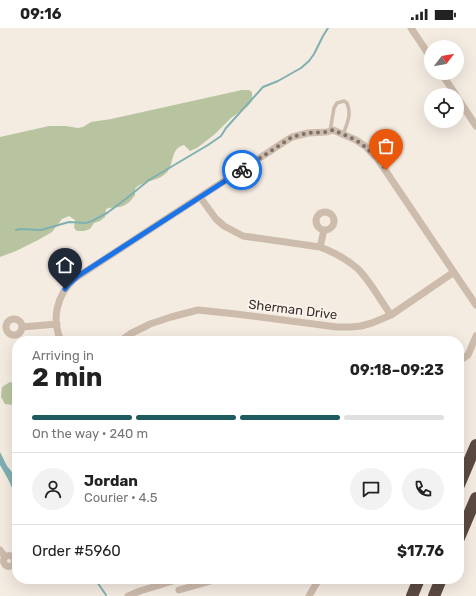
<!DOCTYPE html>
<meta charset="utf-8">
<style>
:root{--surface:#fff;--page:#f2f2f2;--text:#222;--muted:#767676;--line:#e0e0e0;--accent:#1f5a5e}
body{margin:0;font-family:Rubik,sans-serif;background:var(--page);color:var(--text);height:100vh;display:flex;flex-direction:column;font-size:15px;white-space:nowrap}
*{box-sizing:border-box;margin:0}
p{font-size:13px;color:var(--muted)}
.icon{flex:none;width:22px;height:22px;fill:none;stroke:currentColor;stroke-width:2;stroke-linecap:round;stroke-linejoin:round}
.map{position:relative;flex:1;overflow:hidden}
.side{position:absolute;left:12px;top:308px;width:452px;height:248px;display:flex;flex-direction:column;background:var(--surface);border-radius:16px;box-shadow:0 4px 16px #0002}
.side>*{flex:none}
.needle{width:26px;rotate:59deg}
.tools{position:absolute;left:424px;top:12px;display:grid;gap:8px}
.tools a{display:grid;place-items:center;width:40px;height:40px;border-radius:50%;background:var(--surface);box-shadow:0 4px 16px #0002;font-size:20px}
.pin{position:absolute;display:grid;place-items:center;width:34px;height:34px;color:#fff;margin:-41px -17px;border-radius:50% 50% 50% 0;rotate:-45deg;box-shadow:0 0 4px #0007}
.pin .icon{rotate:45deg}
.courier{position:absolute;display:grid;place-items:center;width:40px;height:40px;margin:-20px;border:3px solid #1a73e8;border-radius:50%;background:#fff;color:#222;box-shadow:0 1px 5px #0007}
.headline em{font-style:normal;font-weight:700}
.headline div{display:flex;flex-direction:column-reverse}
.headline{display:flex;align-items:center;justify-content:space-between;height:68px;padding:0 20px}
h1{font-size:26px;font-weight:700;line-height:30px}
.bar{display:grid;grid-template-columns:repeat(4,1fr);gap:6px 4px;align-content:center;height:48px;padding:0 20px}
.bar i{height:5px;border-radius:3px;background:var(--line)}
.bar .active{background:var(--accent)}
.bar p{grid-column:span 4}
.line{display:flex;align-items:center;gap:10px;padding:0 20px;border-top:1px solid var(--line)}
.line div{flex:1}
.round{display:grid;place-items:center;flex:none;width:42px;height:42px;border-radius:21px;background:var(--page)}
.status{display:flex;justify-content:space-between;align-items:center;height:28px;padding:0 20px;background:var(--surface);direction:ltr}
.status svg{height:11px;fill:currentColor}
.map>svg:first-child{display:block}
.green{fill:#b8c4a0}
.water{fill:#7fb0b2}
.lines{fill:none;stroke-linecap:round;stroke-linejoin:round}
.stream{stroke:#7fb0b2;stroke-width:2}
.service{stroke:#cdbbac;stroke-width:3.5}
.minor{stroke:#cdbbac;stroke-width:7}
.motorway{stroke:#5c4a42;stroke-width:12}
.done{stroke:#7c716b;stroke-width:4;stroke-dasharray:0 7.2}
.route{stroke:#1a73e8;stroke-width:5}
.labels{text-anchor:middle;stroke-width:3.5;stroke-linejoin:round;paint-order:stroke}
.street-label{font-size:13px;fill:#3b302b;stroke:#fbf5ee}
</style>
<div class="status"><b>09:16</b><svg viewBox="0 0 49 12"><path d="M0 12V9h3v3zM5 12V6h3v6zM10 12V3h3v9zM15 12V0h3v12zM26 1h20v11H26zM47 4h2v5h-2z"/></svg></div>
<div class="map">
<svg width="476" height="568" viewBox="0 0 476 568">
<rect width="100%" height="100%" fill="#f4ebe1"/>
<path class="green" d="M242,62H249L252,64V73L248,78L231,90L215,106L197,120L190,123L184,117C171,120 174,134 168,143C160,154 142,152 135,161V167C131,173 126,178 119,179C114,180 110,179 106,181L105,189L100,193L94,195L90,201L84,203H77L74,200L75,192L69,188L62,191L52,204L38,212L16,223L0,229V109L49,98H66L78,100L83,99L91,94L111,91Z
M10,354L17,356V375L13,377L5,376L1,369L2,359Z"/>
<path class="water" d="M0,424L7,438L12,444L15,451L17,458V471L8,451L0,437Z"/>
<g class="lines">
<path class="stream" d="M16,202L20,201L41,202L69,194L86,195L92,193L107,185L127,170L149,152L208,117L221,108L226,100L263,59L278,53L301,40L309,33L314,26L323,8L328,0
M95,551L106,567"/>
<path class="service" d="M451,19V18
M330,103L334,80L337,75L344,73L347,75C352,87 347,95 343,107"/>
<path class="minor" d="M411,0L431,30
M441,45L456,67
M457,69L476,98
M200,169L216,191L224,198L243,208L320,219C333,224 347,231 358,241C371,254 380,272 391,287
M316 193a9 9 0 1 1 18 0a9 9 0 1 1-18 0Z
M320,219L324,202
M6 299a8 8 0 1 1 16 0a8 8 0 1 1-16 0Z
M22,299L57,296
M61,313C51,291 57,267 74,251L284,114L292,109L308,105L327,104L333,102L356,112L365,118L377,130L476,277
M120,313L130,306L150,296L171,289L198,282L236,286L337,299H351L361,298L372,295L391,287L454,244
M459,333L468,327L476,308
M0,522L5,529
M3.5 533a5.5 5.5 0 1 1 11 0a5.5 5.5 0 1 1-11 0Z
M179,562L218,551
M128,568L140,563L176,552
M309,568L319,551"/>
<path class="motorway" d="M459,457L476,417
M459,510L476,470
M412,568L419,551
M434,568L441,551"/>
</g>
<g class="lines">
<path class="done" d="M242,142L292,109L308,105L327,104L333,102L356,112L364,118L377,130L386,142"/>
<path class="route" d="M65,261L69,256L78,248L242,142"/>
</g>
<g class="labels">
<g class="street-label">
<text transform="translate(293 281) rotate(7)" y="5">Sherman Drive</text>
</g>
</g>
</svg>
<div class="tools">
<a><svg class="needle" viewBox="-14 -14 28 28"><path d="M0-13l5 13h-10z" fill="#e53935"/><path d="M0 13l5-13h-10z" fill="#767676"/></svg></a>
<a><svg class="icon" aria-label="locate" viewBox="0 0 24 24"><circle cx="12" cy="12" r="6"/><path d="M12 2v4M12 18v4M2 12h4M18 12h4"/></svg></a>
</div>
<div class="pin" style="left:386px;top:142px;background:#ea580c"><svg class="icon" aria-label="bag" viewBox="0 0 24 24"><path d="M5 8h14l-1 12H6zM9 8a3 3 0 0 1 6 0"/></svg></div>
<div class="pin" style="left:65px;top:261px;background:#1f2937"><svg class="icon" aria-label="home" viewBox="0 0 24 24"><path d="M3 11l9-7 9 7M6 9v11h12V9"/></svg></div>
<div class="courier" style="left:242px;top:142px"><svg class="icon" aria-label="bike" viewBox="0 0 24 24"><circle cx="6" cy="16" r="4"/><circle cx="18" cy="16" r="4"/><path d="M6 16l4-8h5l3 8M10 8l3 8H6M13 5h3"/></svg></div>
<section class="side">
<div class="headline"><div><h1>2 min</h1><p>Arriving in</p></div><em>09:18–09:23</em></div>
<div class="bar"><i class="active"></i><i class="active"></i><i class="active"></i><i></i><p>On the way · 240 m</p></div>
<div class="line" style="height:72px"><a class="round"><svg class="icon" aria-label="person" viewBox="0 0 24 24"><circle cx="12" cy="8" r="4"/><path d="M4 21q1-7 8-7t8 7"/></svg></a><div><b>Jordan</b><p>Courier · 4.5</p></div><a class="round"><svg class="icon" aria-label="chat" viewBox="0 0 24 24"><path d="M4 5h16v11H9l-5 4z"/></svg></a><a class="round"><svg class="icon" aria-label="phone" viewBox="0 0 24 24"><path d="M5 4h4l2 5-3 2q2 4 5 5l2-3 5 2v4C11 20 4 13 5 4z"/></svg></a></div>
<div class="line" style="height:52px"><div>Order #5960</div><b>$17.76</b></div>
</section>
</div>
